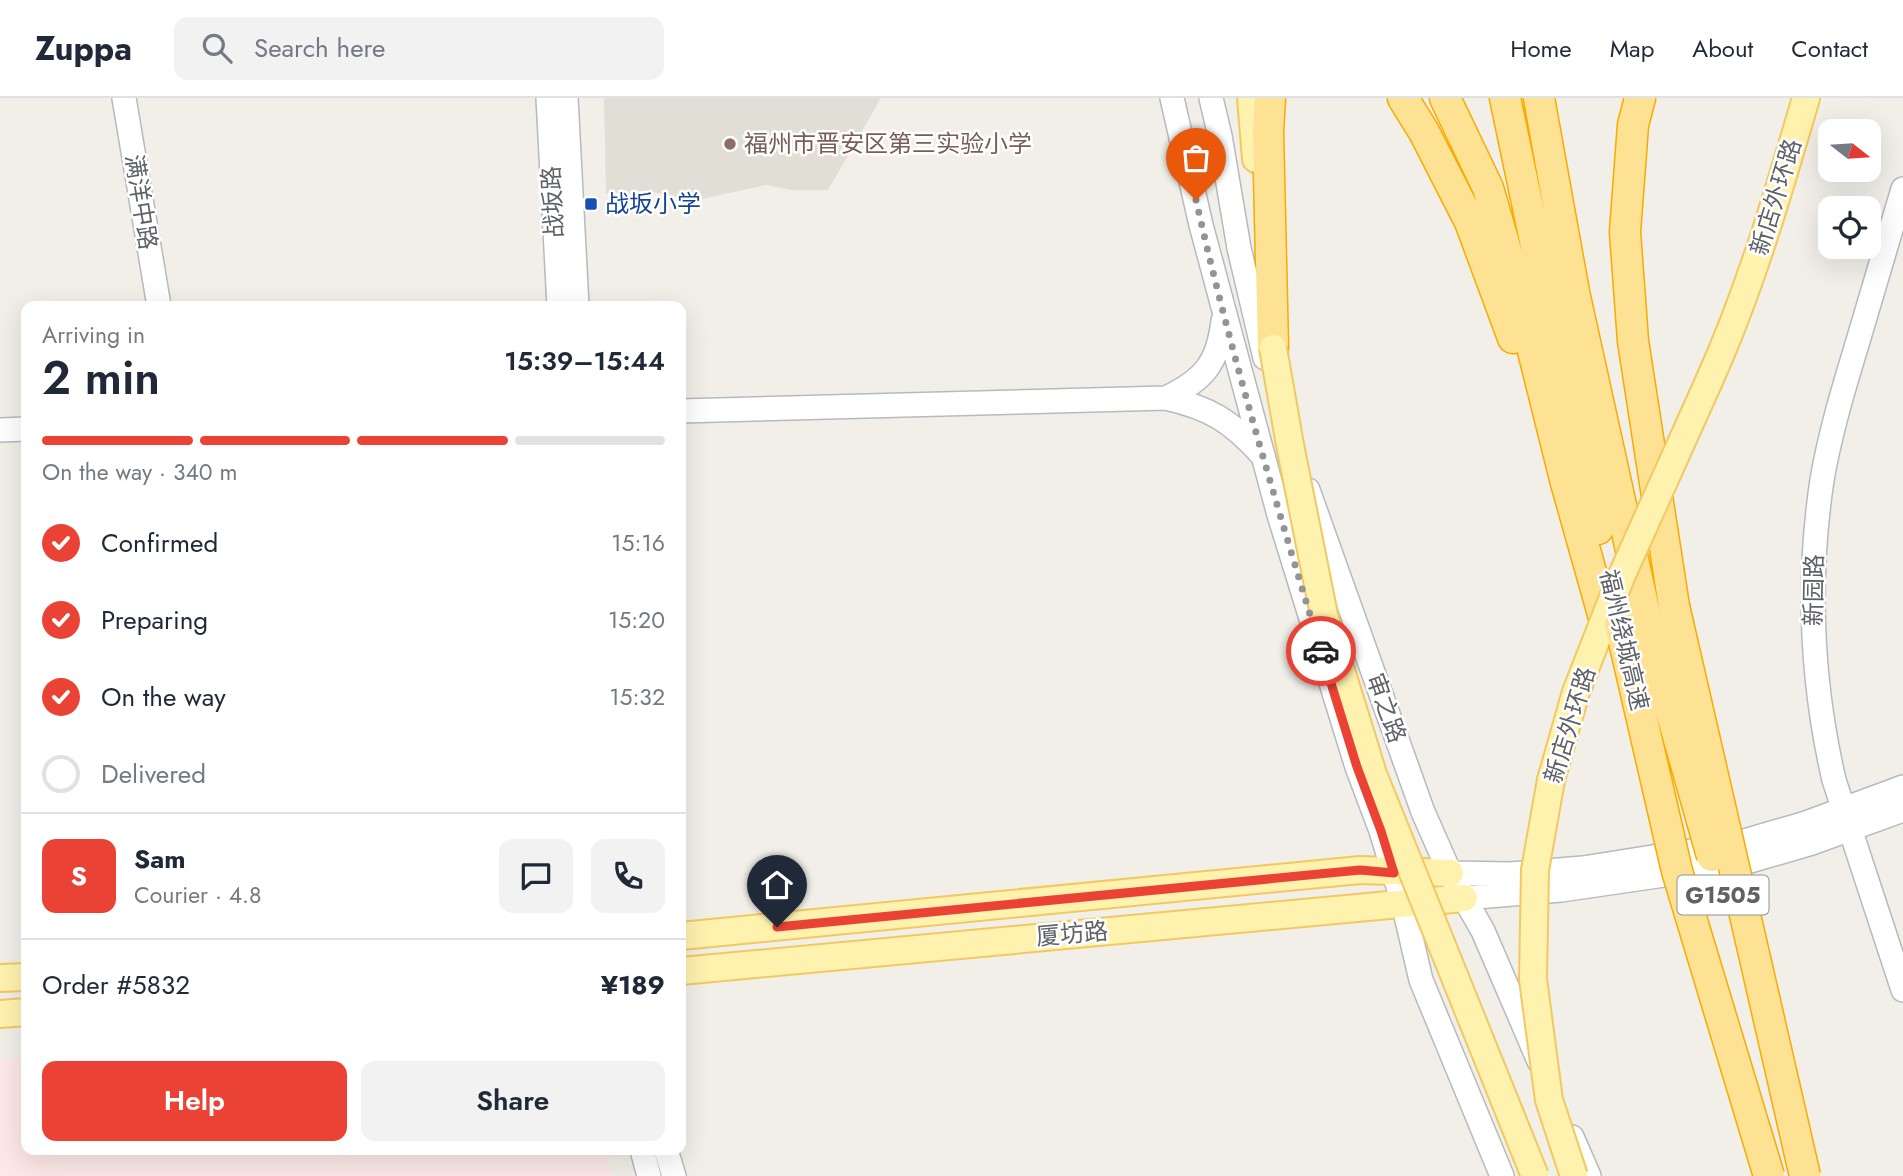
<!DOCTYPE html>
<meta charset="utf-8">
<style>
:root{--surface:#fff;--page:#f2f2f3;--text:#1f2937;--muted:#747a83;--line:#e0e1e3;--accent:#ea4335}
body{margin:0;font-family:Jost,"Noto Sans SC",sans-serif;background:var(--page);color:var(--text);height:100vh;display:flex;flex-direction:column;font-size:26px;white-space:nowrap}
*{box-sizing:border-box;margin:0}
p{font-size:23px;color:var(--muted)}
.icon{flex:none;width:38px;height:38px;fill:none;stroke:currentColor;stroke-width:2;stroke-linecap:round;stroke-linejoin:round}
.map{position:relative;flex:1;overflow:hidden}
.panel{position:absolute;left:21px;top:203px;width:665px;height:854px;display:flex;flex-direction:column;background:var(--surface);border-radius:14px;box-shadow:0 7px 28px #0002}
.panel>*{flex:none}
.needle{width:46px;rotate:107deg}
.buttons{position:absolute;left:1818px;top:21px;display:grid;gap:14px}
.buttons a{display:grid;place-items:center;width:63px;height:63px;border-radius:14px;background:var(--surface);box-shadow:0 7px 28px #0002;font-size:35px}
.pin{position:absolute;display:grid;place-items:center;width:60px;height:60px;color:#fff;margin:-72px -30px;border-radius:50% 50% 50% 0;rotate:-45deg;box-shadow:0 0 7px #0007}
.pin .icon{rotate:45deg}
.courier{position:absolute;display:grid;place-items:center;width:70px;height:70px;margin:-35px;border:5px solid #ea4335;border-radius:50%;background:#fff;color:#222;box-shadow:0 2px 9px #0007}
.head em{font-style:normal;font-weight:600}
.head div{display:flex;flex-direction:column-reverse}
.head{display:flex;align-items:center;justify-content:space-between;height:119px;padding:0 21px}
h1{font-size:46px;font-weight:600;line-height:52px}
.bar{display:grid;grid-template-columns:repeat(4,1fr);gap:10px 7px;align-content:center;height:84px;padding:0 21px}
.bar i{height:9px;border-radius:5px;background:var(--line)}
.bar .current{background:var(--accent)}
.bar p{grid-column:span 4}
.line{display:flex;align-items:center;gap:18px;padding:0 21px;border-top:2px solid var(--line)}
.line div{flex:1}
.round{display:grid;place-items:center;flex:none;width:74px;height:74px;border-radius:14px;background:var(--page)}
ol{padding:0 21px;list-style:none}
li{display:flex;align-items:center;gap:21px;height:77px}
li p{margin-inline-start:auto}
li .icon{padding:7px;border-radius:50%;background:var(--accent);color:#fff;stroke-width:4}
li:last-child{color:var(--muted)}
li i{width:38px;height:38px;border:4px solid var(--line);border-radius:50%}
.primary-button{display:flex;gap:14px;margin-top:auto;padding:14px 21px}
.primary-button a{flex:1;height:80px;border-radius:14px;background:var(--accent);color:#fff;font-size:28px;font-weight:600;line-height:80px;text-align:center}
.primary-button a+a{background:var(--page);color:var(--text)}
header{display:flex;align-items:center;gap:42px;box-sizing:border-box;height:98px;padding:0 35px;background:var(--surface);border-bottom:2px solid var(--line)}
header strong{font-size:33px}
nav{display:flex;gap:38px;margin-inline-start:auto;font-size:24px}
.search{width:490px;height:63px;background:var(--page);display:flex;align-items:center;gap:18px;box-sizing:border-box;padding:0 24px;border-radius:14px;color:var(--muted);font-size:26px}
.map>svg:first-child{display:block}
.education{fill:#e1ded6}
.medical{fill:#fce8e6}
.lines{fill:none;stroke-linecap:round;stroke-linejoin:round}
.secondary-casing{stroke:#b6babf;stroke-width:26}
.primary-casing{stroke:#f2c960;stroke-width:30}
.highway-casing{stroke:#f9ab00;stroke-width:33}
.secondary{stroke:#fff;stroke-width:23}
.primary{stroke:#fff2af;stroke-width:26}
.highway{stroke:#fde293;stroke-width:30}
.primary-bridge-casing{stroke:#f2c960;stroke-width:30;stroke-linecap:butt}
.highway-bridge-casing{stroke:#f9ab00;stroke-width:33;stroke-linecap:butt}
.primary-bridge{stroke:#fff2af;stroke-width:26}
.highway-bridge{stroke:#fde293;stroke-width:30}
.done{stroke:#929495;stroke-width:7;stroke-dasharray:0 12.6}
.route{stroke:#ea4335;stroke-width:9}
.education-dot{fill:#8d6e63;stroke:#fff;stroke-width:2.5}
.transit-dot{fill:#1a4fb4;stroke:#fff;stroke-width:2.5}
.labels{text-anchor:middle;stroke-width:5;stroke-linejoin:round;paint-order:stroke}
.shield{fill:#fff;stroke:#8f9295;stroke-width:2}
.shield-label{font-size:23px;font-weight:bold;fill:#5f6368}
.education-label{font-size:24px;fill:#785e54;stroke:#fff;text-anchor:start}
.street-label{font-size:24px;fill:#5f6368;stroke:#fff}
.transit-label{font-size:24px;fill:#164399;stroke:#fff;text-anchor:start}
</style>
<header>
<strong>Zuppa</strong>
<div class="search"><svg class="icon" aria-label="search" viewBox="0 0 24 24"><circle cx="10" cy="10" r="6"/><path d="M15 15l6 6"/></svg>Search here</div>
<nav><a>Home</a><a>Map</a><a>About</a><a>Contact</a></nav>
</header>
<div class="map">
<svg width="1903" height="1078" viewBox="0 0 1903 1078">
<rect width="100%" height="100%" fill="#f1efe8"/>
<path class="education" d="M604,0H881L828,92H792L766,87L697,102L647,93L606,95Z"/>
<path class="medical" d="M26,961V1052H605L613,1078H0V962Z"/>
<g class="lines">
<defs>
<path id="secondary" d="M124,0L159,208
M548,0L559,208
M566,0L577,208
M1172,0L1201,127L1279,417L1357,669L1381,733L1403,805L1421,882L1502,1078
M1211,0L1220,38L1239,150L1265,260
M1903,91C1888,142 1873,192 1858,243C1844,289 1830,335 1822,382C1807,482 1811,582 1834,682L1903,892
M1166,300C1204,282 1218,265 1223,223
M681,313L1166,300C1210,310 1231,323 1261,356
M0,332L26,331
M1308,392L1423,714L1450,775L1483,833L1539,963
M1450,775L1510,776L1583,770L1734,746L1806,725L1903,689
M1464,800L1561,792L1740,766L1812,745L1903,712
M1572,1039L1589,1078
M642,1052L649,1078
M666,1052L674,1078"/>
<path id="primary" d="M1251,0L1256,61
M1709,283C1750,192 1778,96 1806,0
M681,838L1360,772L1450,775
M681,873L1464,800
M0,880L26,879
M0,916L26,914"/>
<path id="highway" d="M1270,0L1268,33L1273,250
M1403,0L1424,34L1470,124L1513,240
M1445,0L1488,90L1520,201L1566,385L1606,527
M1505,0L1566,290L1598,431
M1539,0L1574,194L1645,516
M1640,0L1633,27L1625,134L1633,243L1674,508"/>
</defs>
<use href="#secondary" class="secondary-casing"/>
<use href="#primary" class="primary-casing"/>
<use href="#highway" class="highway-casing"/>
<use href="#secondary" class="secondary"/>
<use href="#primary" class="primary"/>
<use href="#highway" class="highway"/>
<defs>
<path id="primary-bridge" d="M1273,250L1290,347L1324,517L1373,676L1535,1078
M1574,1078L1549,1002L1533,881L1535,772L1551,682L1576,594L1621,479L1709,283"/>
<path id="highway-bridge" d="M1674,508L1805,1078
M1645,516L1652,546L1712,758
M1620,526L1677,773L1769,1078"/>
</defs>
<use href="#primary-bridge" class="primary-bridge-casing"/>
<use href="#highway-bridge" class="highway-bridge-casing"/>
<use href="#primary-bridge" class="primary-bridge"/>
<use href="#highway-bridge" class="highway-bridge"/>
</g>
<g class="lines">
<path class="done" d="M1196,102C1230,254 1276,404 1321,553"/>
<path class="route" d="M777,829L1360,772L1394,775L1381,733L1357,669L1321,553"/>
</g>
<circle class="education-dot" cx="730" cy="46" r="7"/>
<rect class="transit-dot" x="584" y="99" width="14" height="14" rx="3.5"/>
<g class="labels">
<rect class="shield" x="1677.5" y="777.5" width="91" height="39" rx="5"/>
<g class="shield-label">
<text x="1723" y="805">G1505</text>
</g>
<g class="education-label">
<text x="744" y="54">福州市晋安区第三实验小学</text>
</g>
<g class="street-label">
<text transform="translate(1776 99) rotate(-73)" y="8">新店外环路</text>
<text transform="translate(141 104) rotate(81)" y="8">满洋中路</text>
<text transform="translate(553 104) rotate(-93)" y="8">战坂路</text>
<text transform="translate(1814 492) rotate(-89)" y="8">新园路</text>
<text transform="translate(1624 542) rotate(77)" y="8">福州绕城高速</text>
<text transform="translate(1386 610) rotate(70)" y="8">审之路</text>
<text transform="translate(1570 627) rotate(-73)" y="8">新店外环路</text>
<text transform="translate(1072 836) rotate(-5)" y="8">厦坊路</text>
</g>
<g class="transit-label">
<text x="605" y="114">战坂小学</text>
</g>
</g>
</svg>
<div class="buttons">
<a><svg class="needle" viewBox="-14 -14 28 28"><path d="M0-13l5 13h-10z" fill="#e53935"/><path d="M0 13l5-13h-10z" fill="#747a83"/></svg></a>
<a><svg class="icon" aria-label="locate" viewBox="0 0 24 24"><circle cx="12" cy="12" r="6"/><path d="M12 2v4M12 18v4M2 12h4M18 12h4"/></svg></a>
</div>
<div class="pin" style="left:1196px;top:102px;background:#ea580c"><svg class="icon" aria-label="bag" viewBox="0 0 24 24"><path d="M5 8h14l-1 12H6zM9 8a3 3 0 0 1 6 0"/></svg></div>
<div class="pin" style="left:777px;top:829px;background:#1f2937"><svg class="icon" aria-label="home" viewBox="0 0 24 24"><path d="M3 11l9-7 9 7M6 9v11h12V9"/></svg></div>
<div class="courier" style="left:1321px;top:553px"><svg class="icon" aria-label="car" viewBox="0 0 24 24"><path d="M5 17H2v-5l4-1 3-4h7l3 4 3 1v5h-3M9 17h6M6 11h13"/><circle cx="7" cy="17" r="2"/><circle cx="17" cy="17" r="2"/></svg></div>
<section class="panel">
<div class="head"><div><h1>2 min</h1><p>Arriving in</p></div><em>15:39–15:44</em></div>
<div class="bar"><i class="current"></i><i class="current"></i><i class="current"></i><i></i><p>On the way · 340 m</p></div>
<ol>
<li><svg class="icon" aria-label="check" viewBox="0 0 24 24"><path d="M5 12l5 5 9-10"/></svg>Confirmed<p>15:16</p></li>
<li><svg class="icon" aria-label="check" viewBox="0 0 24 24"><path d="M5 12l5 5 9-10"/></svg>Preparing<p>15:20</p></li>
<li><svg class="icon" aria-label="check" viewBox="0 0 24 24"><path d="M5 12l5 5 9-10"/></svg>On the way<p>15:32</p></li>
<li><i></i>Delivered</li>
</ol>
<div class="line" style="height:126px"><b class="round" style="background:var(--accent);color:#fff">S</b><div><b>Sam</b><p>Courier · 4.8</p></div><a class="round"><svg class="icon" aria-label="chat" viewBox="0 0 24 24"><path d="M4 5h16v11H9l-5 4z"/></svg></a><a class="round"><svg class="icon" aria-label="phone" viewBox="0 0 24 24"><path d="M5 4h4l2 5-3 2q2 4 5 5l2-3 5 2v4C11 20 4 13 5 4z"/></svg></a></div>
<div class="line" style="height:91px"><div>Order #5832</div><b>¥189</b></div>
<div class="primary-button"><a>Help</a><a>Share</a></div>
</section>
</div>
